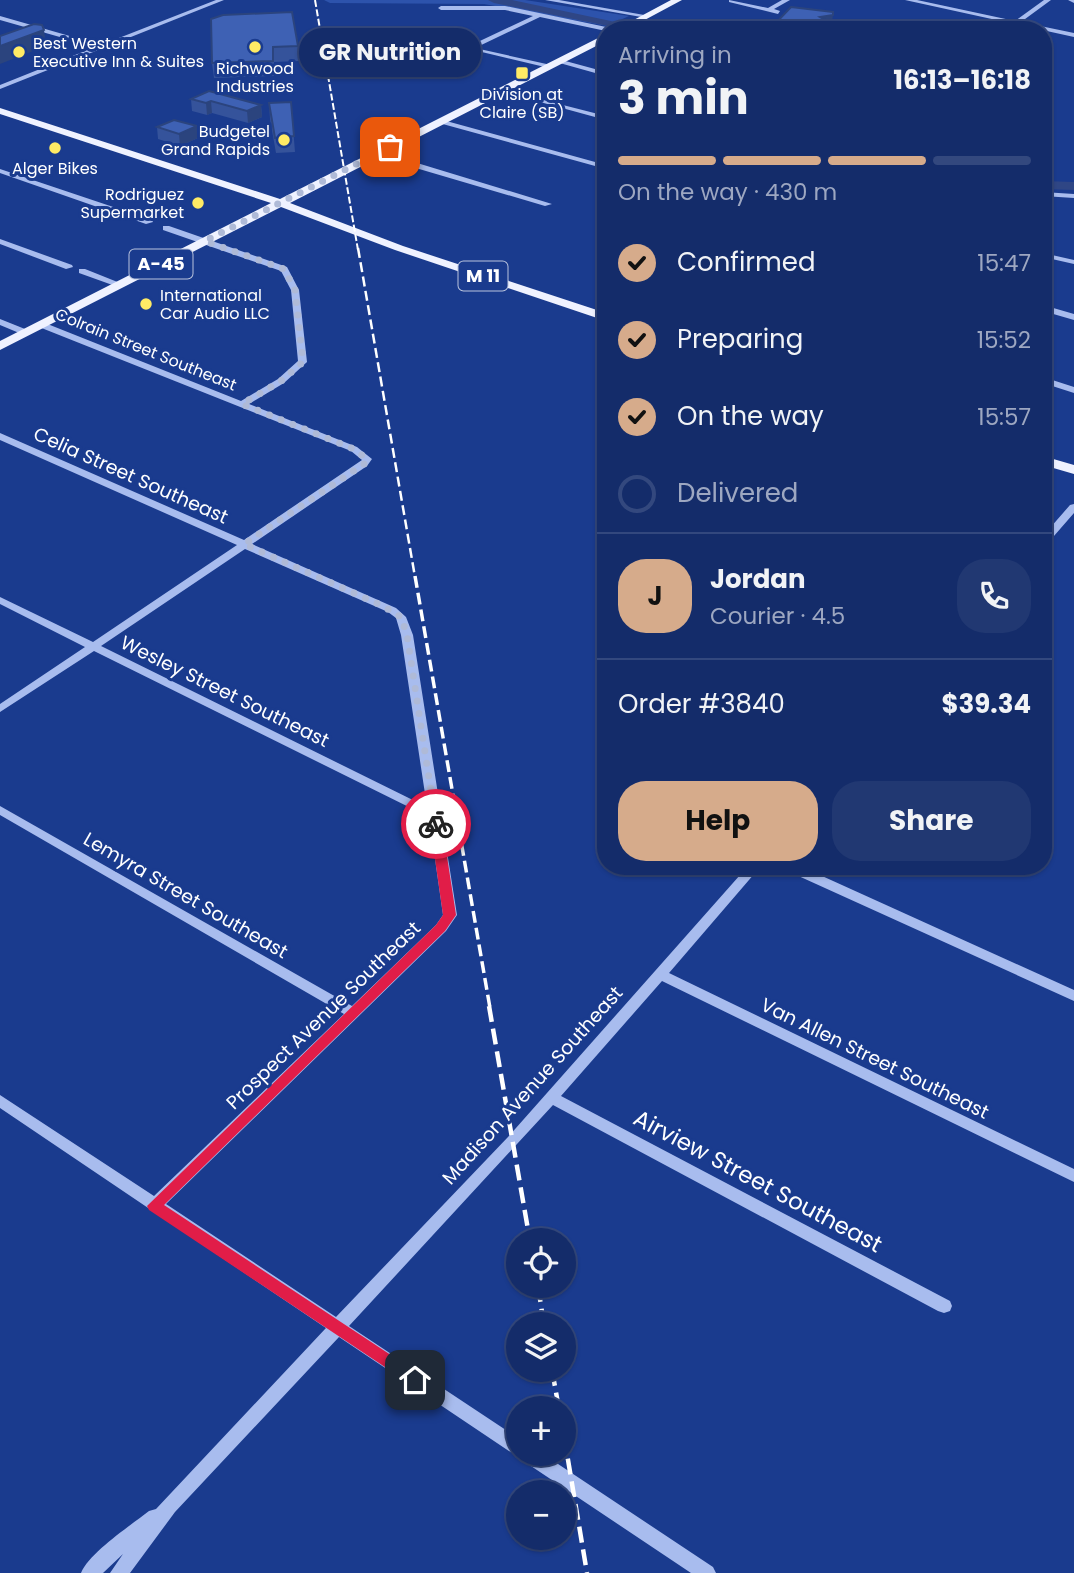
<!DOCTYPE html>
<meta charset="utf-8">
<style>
:root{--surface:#142c6a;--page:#213872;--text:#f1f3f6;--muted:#9da7c1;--line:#33487e;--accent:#d6ab8b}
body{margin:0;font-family:Poppins,sans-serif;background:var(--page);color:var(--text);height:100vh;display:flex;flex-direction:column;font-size:26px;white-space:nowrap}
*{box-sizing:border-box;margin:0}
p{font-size:23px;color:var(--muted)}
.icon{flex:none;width:38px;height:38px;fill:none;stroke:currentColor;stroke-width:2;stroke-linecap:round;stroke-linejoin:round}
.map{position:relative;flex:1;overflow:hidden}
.drawer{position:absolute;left:597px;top:21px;width:455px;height:854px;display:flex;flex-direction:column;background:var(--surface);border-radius:28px;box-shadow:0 2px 5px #0004,0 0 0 2px var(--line)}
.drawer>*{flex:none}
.buttons{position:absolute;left:506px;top:1228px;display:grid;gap:14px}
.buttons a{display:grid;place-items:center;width:70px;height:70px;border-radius:50%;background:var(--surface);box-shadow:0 2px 5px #0004,0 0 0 2px var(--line);font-size:35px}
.pin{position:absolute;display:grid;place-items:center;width:60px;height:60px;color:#fff;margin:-30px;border-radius:14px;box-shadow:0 4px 10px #0006}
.courier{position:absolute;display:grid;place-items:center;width:70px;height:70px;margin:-35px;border:5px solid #e11d48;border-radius:50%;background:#fff;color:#222;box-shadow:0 2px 9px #0007}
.bubble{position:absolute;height:49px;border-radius:24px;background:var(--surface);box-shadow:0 2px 5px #0004,0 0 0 2px var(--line);font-size:23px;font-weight:700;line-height:49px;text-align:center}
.summary em{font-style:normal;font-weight:700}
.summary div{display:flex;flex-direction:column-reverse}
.summary{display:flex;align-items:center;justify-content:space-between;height:119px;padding:0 21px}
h1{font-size:46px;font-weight:700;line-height:52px}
.bar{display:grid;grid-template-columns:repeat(4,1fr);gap:10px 7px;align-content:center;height:84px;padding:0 21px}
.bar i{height:9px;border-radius:5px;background:var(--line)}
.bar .active{background:var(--accent)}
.bar p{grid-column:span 4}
.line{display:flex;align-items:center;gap:18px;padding:0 21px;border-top:2px solid var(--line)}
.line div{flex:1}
.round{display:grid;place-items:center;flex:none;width:74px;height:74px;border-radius:28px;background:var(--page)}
ol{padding:0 21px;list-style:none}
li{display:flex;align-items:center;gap:21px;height:77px}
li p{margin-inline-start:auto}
li .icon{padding:7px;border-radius:50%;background:var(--accent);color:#111;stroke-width:4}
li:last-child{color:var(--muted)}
li i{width:38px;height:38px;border:4px solid var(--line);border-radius:50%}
.button{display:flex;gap:14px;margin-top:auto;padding:14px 21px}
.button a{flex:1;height:80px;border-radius:28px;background:var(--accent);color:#111;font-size:28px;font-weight:700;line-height:80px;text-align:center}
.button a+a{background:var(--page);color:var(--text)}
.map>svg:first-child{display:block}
.green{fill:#2d53ac}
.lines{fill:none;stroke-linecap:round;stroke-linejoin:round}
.river{fill:#2f4685;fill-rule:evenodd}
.minor{fill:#a8bcee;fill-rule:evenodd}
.major{fill:#eff2ff;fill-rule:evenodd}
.rail-far3{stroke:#fff;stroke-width:2;stroke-dasharray:7 2.5;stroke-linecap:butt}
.rail-far2{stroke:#fff;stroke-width:2.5;stroke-dasharray:10 4.5;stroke-linecap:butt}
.rail-far1{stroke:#fff;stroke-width:3.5;stroke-dasharray:12 5;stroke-linecap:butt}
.rail{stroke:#fff;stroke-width:4.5;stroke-dasharray:16 7;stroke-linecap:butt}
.wall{fill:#35539b}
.shaded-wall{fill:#2b447e}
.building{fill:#3e61b4;stroke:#2b447e;stroke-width:2}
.route{fill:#e11d48}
.done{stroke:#afbad7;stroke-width:7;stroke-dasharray:0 12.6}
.poi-dot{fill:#ffeb65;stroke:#1a3b8e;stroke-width:2.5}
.labels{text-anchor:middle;stroke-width:6;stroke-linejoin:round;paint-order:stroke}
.far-poi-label{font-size:16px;fill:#fff;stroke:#1a3b8e}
.far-street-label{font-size:16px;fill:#fff;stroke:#1a3b8e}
.shield{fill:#1a3b8e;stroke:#bac4dd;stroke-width:2}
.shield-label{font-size:18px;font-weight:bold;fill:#fff}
.street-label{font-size:19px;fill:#fff;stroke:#1a3b8e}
.near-street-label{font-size:23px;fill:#fff;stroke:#1a3b8e}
</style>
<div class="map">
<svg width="1074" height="1573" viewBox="0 0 1074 1573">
<rect width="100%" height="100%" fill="#1a3b8e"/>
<path class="green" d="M324,0H525L629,16L607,26L484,4L330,3Z"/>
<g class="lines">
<path class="river" d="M488,0H512L653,30H628L494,3Z
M1043,181L1074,182V190L1043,189Z"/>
<path class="minor" d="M216,0H224L0,89V85L95,47L0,20V16L101,45Z
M545,0H559L650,16L647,18Z
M729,0L768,8L782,0H790L774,9L780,11L778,14L729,2Z
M905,0H917L1015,21L1044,0H1051L1021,22L1074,33V37Z
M1068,0H1074V3Z
M505,6L611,28L614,30L606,31L540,17L475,48L551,65V67L549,68L465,48L533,16L505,10H441L438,8L441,6Z
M558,59L606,72V76L556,62L555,61Z
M500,89L606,116V120L500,91Z
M439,119L606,165V169L439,123Z
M375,152H381L552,204L545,206L375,156Z
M0,169L152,220L153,222L146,224L0,173Z
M1043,192L1074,194V198L1043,196Z
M163,226H169L287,267L299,290L307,362L284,383L249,404L357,447L372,459L367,466L252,544L396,608L406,617L413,635L457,915L446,931L166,1204L336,1317L508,1137L748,866H761L669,973L1074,1169V1182L662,981L561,1096L950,1301L952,1306L950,1311L944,1313L938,1311L553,1105L349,1326L518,1438V1454H543L713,1567L716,1573H691L522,1460L520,1455L512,1453L339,1337L175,1512L130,1573H110L123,1554L103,1573H81C90,1552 130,1526 149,1511L156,1509L326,1328L0,1108V1095L154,1196L344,1014L0,815V806L352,1006L436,925L443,915L429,817L94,651L0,712V704L85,647L0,604V597L93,642L237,545L0,440V433L244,540L362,460L351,451L39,327V323H45L241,401L278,379L298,361L291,290L281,271L163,230ZM245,549L388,612L396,618L401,635L427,807L101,646Z
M0,239L72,265L73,267L66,269L0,244Z
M1043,253L1074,260V264L1043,257Z
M79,269H85L125,285L118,287L79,273Z
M1043,305L1074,314V320L1043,311Z
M0,319L30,331L31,333L24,335L0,325Z
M1043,377L1074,387V393L1043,383Z
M1074,504V513L1047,544L1043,545V536L1070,505Z
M782,866H800L1074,990V1001L783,869Z"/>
<path class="major" d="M671,0H682L626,30H615Z
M606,34V41L290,203L403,246L606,313V321L395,250L281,207L0,350V341L271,203L0,114V108L280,199Z
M1043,456L1074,465V474L1043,465Z"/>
<path class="rail-far3" d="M315,0L358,250"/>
<path class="rail-far2" d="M358,248L415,577"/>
<path class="rail-far1" d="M415,576L490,1008"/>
<path class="rail" d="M489,1006L530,1241
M538,1286L544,1325
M552,1370L559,1409
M564,1436L587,1573"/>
</g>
<path class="wall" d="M211,19L298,46L299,61L274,62V76L214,78L212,63Z
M832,23L843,30H749L750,24L771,28Z
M191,99L261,105L262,117L248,123L212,113L207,115L192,111Z
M291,102L295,152L276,153L270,119L269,103Z
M157,127L198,138L180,146L158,139Z"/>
<path class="shaded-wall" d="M833,15L831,29L820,17Z
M44,30L46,46L0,64V46Z
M211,101L212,113L207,115L206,103Z
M261,105L262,117L248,123L247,111Z
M197,126L198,138L180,146L179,134Z"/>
<path class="building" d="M791,7L833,12V15L820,17L843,30H758L750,24L752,20L771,28Z
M292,12L298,46L273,47V61L212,63L211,19L223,15Z
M34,24L42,25L44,30L0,46V36Z
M209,91L261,105L247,111L211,101L206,103L191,99Z
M291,102L294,136L275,138L269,103Z
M174,120L197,126L179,134L157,127Z"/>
<path class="route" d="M436,820L442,824L456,915L445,931L164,1205L421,1375L423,1380L421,1385L415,1387L149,1210L147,1206L436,925L443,915L430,824Z"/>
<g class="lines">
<path class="done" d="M390,147L205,241L284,269L295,290L303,362L281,381L242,404L354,449L367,459L364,464L244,544L383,606L401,617L407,635L436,824"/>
</g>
<g class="poi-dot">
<circle cx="255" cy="47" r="7"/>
<circle cx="19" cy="52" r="7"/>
<rect x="515" y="66" width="14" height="14" rx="3.5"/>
<circle cx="284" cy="140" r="7"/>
<circle cx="55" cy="148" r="7"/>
<circle cx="198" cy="203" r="7"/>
<circle cx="146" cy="304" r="7"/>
</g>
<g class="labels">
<g class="far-poi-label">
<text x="33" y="49" text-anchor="start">Best Western<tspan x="33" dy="18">Executive Inn &amp; Suites</tspan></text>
<text x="255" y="74">Richwood<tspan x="255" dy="18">Industries</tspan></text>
<text x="522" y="100">Division at<tspan x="522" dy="18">Claire (SB)</tspan></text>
<text x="270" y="137" text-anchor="end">Budgetel<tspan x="270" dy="18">Grand Rapids</tspan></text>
<text x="55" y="174">Alger Bikes</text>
<text x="184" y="200" text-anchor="end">Rodriguez<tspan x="184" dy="18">Supermarket</tspan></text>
<text x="160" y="301" text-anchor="start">International<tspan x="160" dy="18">Car Audio LLC</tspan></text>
</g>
<g class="far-street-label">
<text transform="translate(146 349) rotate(22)" y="6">Colrain Street Southeast</text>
</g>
<g class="shield">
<rect x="129.5" y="249.5" width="63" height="29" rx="5"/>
<rect x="458.5" y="261.5" width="49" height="29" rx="5"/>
</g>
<g class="shield-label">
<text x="161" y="270">A-45</text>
<text x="483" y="282">M 11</text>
</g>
<g class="street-label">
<text transform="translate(131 475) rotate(24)" y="7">Celia Street Southeast</text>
<text transform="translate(225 691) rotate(26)" y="7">Wesley Street Southeast</text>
<text transform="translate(186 895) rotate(30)" y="7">Lemyra Street Southeast</text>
<text transform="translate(323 1015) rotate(-44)" y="7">Prospect Avenue Southeast</text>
<text transform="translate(875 1058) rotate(26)" y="7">Van Allen Street Southeast</text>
<text transform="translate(532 1085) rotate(-48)" y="7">Madison Avenue Southeast</text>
</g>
<g class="near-street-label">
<text transform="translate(758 1181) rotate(28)" y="8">Airview Street Southeast</text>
</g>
</g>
</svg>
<div class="buttons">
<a><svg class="icon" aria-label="locate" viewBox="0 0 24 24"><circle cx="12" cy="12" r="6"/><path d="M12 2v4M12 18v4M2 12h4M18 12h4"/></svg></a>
<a><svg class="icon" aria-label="layers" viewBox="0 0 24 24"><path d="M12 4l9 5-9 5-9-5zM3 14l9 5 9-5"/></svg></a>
<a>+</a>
<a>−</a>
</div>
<div class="pin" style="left:390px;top:147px;background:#ea580c"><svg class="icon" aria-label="bag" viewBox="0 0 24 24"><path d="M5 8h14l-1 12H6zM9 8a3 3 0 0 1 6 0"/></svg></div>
<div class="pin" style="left:415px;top:1380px;background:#1f2937"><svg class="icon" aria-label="home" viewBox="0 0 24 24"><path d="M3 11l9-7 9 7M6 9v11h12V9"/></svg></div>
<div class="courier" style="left:436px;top:824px"><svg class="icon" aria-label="bike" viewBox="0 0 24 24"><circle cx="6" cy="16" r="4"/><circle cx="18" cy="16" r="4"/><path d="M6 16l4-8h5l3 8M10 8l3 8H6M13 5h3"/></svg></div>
<div class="bubble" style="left:299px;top:28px;width:182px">GR Nutrition</div>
<section class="drawer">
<div class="summary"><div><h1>3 min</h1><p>Arriving in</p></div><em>16:13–16:18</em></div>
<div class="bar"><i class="active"></i><i class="active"></i><i class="active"></i><i></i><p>On the way · 430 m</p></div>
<ol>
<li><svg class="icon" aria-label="check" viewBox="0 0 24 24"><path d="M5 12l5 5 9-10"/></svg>Confirmed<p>15:47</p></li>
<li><svg class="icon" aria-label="check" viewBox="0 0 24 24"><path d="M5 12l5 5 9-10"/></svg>Preparing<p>15:52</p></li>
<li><svg class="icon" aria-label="check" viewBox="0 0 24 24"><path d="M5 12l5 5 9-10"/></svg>On the way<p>15:57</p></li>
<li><i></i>Delivered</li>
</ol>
<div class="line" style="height:126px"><b class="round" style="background:var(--accent);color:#111">J</b><div><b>Jordan</b><p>Courier · 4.5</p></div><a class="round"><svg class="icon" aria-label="phone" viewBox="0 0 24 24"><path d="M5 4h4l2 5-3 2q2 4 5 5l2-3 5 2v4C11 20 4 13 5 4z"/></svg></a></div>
<div class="line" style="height:91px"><div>Order #3840</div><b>$39.34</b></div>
<div class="button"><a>Help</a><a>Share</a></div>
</section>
</div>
